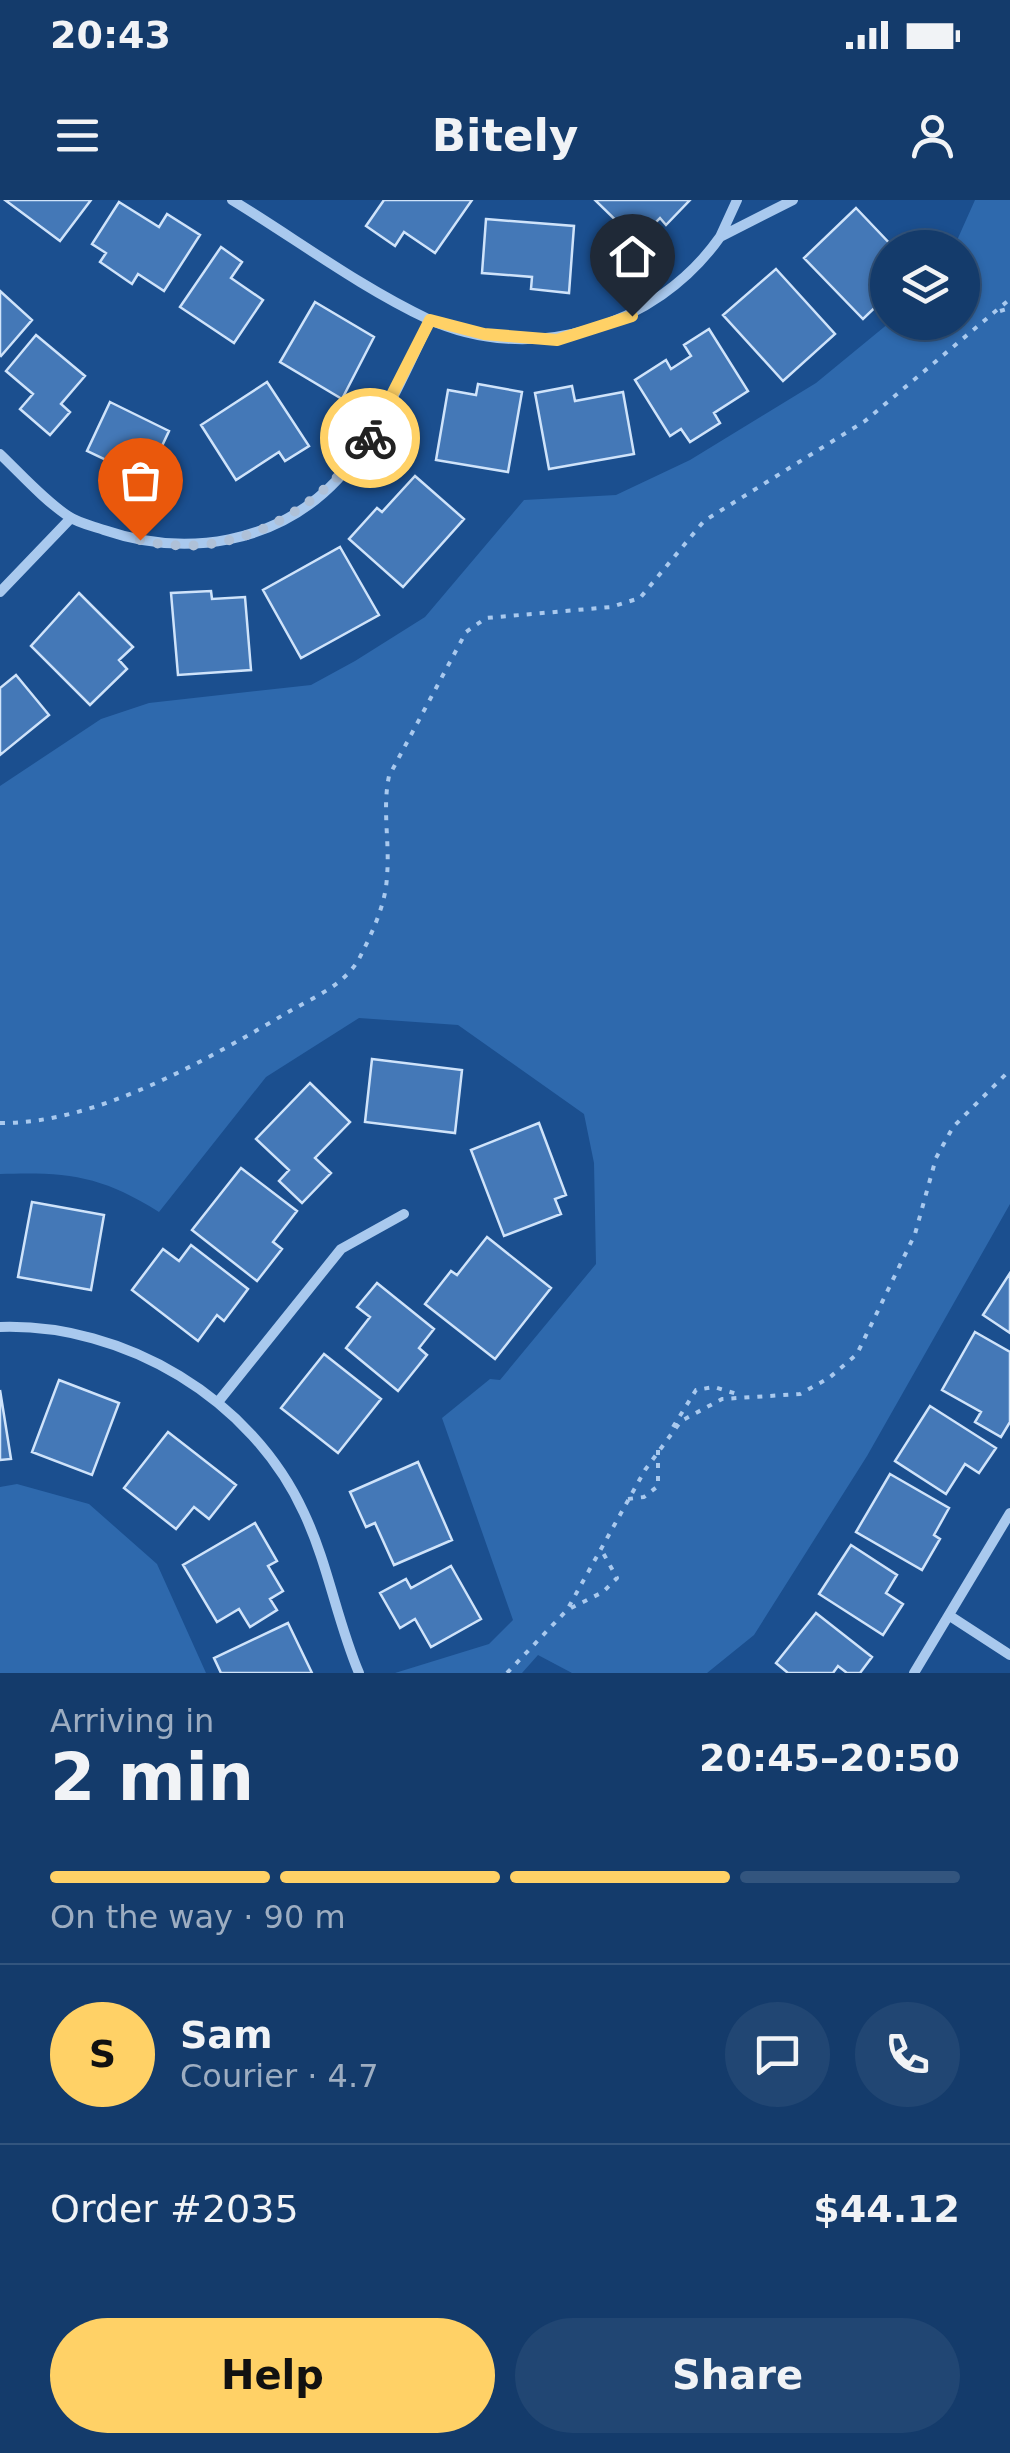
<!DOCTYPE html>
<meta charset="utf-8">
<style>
:root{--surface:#143b6b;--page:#214673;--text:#f1f3f6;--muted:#9dadc1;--line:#33557e;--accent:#ffd166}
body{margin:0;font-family:"DejaVu Sans",sans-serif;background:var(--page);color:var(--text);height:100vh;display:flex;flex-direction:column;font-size:38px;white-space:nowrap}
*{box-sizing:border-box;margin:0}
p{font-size:32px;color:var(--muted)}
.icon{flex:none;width:55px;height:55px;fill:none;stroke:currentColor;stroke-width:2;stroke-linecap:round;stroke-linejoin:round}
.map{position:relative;height:1473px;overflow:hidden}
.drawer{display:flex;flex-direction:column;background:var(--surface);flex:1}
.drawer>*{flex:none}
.controls{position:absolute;left:870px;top:30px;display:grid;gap:20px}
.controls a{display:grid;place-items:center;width:110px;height:110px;border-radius:50%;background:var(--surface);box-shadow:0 2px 8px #0004,0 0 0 2px var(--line);font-size:50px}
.pin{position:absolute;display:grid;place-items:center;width:85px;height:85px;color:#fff;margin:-102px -42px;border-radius:50% 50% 50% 0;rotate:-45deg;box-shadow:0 0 10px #0007}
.pin .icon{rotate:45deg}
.courier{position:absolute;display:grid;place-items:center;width:100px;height:100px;margin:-50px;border:8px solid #ffd166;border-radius:50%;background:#fff;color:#222;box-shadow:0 2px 12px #0007}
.head em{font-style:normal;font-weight:800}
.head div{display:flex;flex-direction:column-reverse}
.head{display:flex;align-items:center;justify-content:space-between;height:170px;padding:0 50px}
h1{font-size:65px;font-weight:800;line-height:75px}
.bar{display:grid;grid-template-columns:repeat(4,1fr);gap:15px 10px;align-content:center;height:120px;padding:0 50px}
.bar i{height:12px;border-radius:8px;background:var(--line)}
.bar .selected{background:var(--accent)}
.bar p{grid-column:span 4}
.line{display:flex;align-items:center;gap:25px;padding:0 50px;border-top:2px solid var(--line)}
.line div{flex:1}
.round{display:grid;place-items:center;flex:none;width:105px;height:105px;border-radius:52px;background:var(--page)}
.primary-button{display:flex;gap:20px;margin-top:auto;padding:20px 50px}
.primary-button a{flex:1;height:115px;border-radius:60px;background:var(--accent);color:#111;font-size:40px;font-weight:800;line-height:115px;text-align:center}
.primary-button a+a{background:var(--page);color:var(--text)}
.status{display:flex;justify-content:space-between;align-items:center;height:70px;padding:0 50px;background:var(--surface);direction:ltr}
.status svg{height:28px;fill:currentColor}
header{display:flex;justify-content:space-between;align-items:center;height:130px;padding:0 50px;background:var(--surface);font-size:45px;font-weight:800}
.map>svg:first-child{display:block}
.green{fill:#2e69ad}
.building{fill:#4478b7;stroke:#cfe3fa;stroke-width:2.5}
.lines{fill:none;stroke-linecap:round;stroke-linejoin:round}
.path{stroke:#a9c9ee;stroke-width:4;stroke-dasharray:5 8;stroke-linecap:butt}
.minor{stroke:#a9c9ee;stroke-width:10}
.done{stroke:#afc1d8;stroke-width:10;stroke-dasharray:0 18}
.route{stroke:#ffd166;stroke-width:12}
</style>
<div class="status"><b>20:43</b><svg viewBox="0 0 49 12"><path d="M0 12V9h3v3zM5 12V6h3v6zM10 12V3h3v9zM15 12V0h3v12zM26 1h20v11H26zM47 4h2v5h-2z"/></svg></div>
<header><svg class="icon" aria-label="menu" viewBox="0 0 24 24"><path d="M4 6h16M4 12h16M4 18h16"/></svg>Bitely<svg class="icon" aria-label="person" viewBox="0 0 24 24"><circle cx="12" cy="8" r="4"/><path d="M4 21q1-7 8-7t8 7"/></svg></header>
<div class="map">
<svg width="1010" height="1473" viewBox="0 0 1010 1473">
<rect width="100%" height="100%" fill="#1b4f8f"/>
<path class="green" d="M975,0H1010V1004L867,1256L754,1435L707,1473H572L538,1455L522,1473H395L489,1444L513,1420L442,1218L490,1179L500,1180L596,1064L594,963L584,914L458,825L359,818L266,877L159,1012C100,975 67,972 0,974V586L101,519L149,503L311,485L355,461L425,417L524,300L616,295L690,260L816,183L889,123L962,122V48L954,47Z
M17,1284L89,1304L157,1364L206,1473H0V1287Z"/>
<path class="building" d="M5,0H91L60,41Z
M384,0H472L435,53L404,32L395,46L366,26Z
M595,0H690L666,25L660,18L637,41Z
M119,2L159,27L167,14L200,35L164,91L138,74L132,84L100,62L106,53L92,44Z
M856,8L894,48H888V95L863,119L804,58Z
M486,19L574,26L569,93L531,89L532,77L482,73Z
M221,47L242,62L231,78L263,100L234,143L180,107Z
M776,69L835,134L783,181L723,115Z
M0,91L32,120L1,156L0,155Z
M315,102L374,137L342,199L280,162Z
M709,129L748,191L714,213L720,223L690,242L681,229L670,236L635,180L666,160L671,169L691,156L684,145Z
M36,135L85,176L61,204L70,212L50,235L20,209L33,194L6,171Z
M267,182L309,246L285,261L279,252L236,280L201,225Z
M478,184L522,192L508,272L436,260L448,190L476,195Z
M572,186L575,201L623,192L634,254L549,269L535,193Z
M110,202L169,231L154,263L170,271L156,300L115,280L121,267L87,251Z
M415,276L464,319L403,387L349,339L377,308L382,312Z
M340,347L379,415L301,458L263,390Z
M211,391L212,399L245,397L251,470L178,475L171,393Z
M79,393L133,447L119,460L127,469L90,505L31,446Z
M16,475L49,515L0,555V488Z
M372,859L462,870L455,933L365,922Z
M310,883L350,922L315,958L331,973L302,1003L279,981L289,970L256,939Z
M539,923L566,995L555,999L561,1014L504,1036L471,950Z
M241,968L297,1011L273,1042L282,1049L257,1081L192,1030Z
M32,1002L104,1015L91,1090L18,1077Z
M487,1037L551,1088L495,1159L425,1104L451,1071L457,1075Z
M191,1045L248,1089L224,1121L217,1115L198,1141L132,1090L163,1049L179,1061Z
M1010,1073V1133L983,1115Z
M377,1083L434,1129L419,1148L427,1155L398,1191L346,1148L370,1117L357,1107Z
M975,1132L1010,1152V1222L1001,1237L975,1222L981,1212L942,1190Z
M324,1154L381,1199L338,1253L281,1208Z
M59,1180L119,1203L92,1275L32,1252Z
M0,1190L11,1259L0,1260Z
M930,1206L996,1248L979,1273L965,1264L946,1294L895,1261Z
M168,1232L236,1285L209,1319L194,1307L176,1329L124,1288Z
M418,1262L452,1340L394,1365L375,1323L366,1327L350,1292Z
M890,1274L949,1308L934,1335L940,1339L922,1370L856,1332Z
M255,1323L277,1361L268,1366L283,1391L270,1399L277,1410L250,1427L239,1409L217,1422L183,1365Z
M851,1345L897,1375L886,1393L903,1404L883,1435L819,1394Z
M451,1366L481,1419L431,1447L415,1419L400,1428L380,1393L406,1379L411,1388Z
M816,1413L872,1457L860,1473H847L838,1466L833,1473H788L776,1463Z
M288,1423L312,1473H221L214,1458Z"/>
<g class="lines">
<path class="path" d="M1000,111L1010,108
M0,923C97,924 208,859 290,811C316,796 347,784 361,755C373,731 386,703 387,676C390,642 382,610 389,576L466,432L486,418L611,407L640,398L704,321L865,221L1010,99
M673,1227L696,1190L714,1187L737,1194
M628,1299L644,1297L658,1286V1250
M571,1408L603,1392L617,1378L602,1351
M507,1473L567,1410L645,1270L681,1221L722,1199L800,1194L829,1178L857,1154L915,1034L936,958L953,927L1010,870"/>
<path class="minor" d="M232,0C296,39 360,87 428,119C531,166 656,128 720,37
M737,0L720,37L793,0
M0,254C22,275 43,299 68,316C78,323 93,326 104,330C186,358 277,344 338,279C380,233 404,175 430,120
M0,392L71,318
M0,1127C125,1123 252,1199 304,1313C328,1364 337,1421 359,1473
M218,1202L341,1049L404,1014
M950,1416L1010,1455
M914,1473L1010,1313"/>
</g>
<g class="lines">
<path class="done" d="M140,340C233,363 318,312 370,238"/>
<path class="route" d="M370,238L430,120L484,134L557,140L632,116"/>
</g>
</svg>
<div class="controls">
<a><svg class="icon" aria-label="layers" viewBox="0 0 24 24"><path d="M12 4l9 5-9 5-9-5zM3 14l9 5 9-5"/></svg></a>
</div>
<div class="pin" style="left:140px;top:340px;background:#ea580c"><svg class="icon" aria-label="bag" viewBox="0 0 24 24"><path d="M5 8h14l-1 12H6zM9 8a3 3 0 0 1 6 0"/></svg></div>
<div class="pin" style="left:632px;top:116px;background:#1f2937"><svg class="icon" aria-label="home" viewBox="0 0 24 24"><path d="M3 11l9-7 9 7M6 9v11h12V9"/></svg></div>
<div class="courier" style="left:370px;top:238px"><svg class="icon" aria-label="bike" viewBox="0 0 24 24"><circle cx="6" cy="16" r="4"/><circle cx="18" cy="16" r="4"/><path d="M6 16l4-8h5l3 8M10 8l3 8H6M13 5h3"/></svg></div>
</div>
<section class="drawer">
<div class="head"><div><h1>2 min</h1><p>Arriving in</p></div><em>20:45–20:50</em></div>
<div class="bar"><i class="selected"></i><i class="selected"></i><i class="selected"></i><i></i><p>On the way · 90 m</p></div>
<div class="line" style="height:180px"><b class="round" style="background:var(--accent);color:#111">S</b><div><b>Sam</b><p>Courier · 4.7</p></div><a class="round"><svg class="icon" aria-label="chat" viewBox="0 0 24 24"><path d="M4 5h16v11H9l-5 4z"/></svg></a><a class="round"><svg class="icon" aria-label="phone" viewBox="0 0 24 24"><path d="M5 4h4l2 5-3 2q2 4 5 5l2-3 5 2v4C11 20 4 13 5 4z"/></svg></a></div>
<div class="line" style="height:130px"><div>Order #2035</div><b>$44.12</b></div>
<div class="primary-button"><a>Help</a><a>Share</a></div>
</section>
